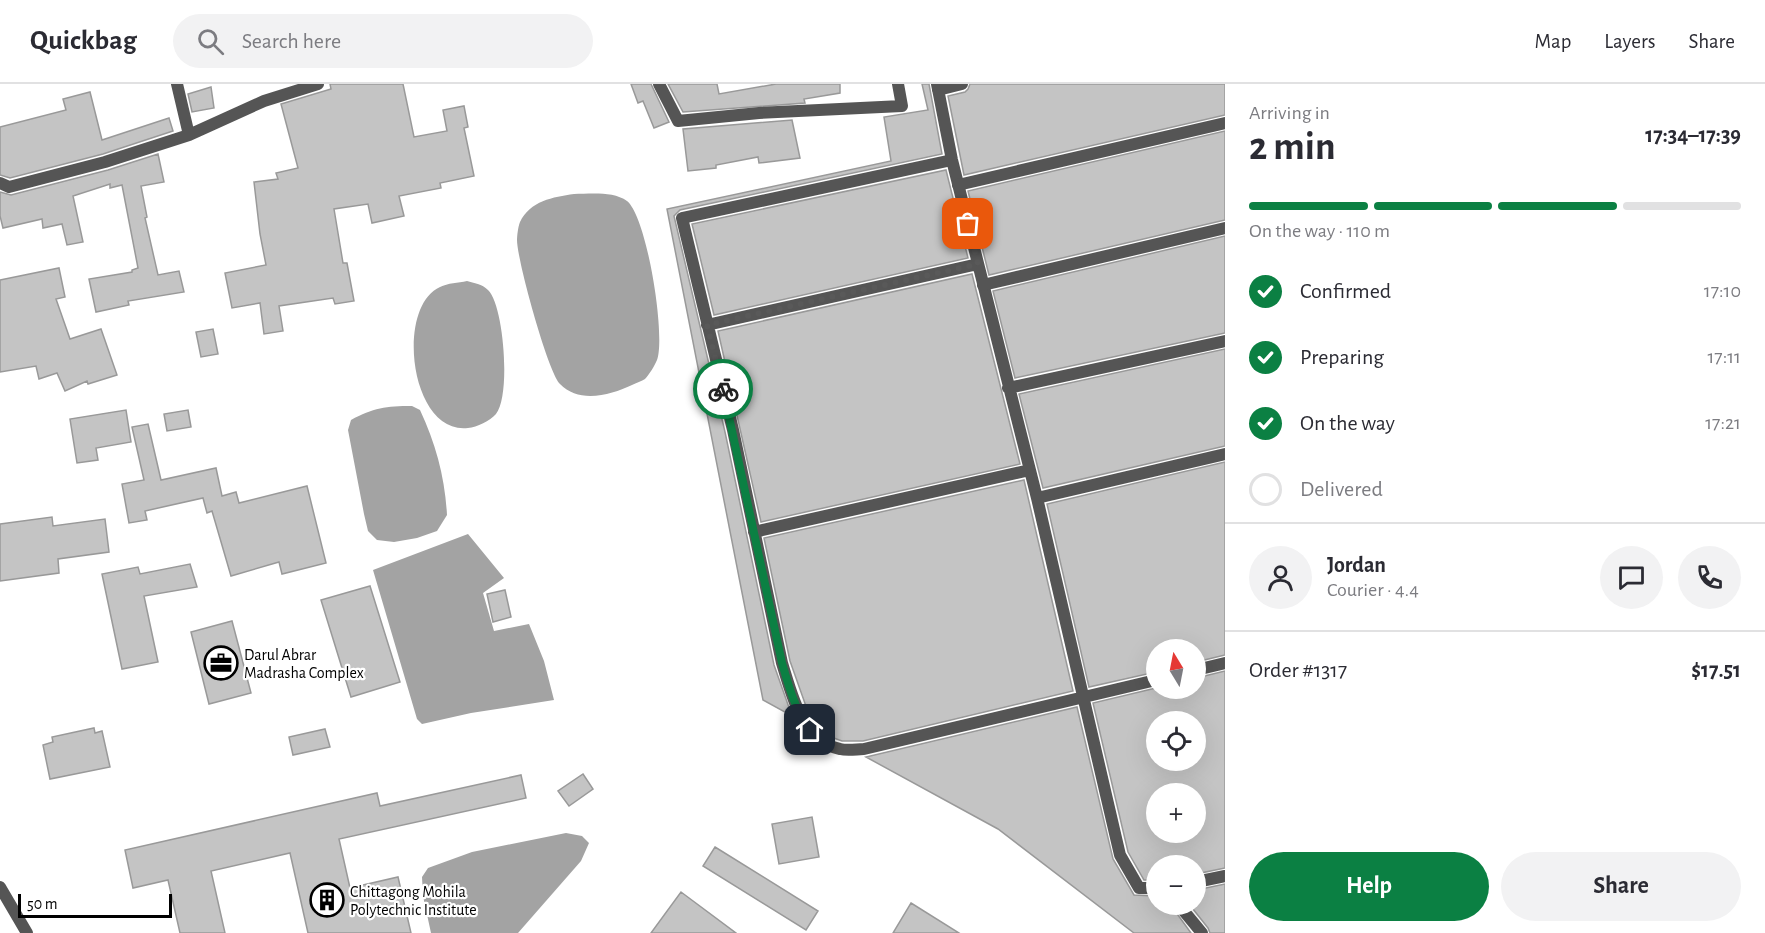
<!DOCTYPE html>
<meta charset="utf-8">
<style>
:root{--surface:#fff;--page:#f2f2f3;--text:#2b2b33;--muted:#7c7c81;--line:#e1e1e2;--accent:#0b8043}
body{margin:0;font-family:"Alegreya Sans",sans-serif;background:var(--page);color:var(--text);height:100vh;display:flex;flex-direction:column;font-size:22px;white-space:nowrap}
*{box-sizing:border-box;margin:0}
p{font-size:20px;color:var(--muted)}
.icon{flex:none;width:33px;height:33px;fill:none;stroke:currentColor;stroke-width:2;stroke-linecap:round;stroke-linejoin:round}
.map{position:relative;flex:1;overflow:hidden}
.side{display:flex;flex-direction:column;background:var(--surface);width:540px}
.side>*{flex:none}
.needle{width:39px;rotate:350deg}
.buttons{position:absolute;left:1146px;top:555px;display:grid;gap:12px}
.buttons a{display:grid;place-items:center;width:60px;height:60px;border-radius:50%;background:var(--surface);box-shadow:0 6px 24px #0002;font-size:30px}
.scale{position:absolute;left:18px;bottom:15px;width:154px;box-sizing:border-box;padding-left:6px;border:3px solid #000;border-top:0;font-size:16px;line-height:21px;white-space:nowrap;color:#000;-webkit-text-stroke:4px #fff;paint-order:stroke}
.pin{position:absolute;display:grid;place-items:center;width:51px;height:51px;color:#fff;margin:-26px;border-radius:12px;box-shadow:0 3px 9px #0006}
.courier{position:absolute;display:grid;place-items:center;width:60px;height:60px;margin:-30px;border:4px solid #0b8043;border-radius:50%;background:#fff;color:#222;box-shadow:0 2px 8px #0007}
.head em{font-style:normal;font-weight:700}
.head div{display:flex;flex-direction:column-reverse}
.head{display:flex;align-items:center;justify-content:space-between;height:102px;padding:0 24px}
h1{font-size:39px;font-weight:700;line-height:45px}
.bar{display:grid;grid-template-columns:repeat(4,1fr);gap:9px 6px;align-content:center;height:72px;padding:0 24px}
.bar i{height:8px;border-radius:4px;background:var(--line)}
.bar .selected{background:var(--accent)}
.bar p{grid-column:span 4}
.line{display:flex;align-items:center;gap:15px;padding:0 24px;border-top:2px solid var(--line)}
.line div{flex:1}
.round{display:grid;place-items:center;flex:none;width:63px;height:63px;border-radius:32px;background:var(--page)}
ol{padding:0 24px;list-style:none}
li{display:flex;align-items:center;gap:18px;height:66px}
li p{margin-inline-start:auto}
li .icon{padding:6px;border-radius:50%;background:var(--accent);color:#fff;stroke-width:4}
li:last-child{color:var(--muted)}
li i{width:33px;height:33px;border:3px solid var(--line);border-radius:50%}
.button{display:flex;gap:12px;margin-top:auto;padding:12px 24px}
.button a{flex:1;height:69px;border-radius:36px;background:var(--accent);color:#fff;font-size:24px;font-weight:700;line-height:69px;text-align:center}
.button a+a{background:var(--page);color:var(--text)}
header{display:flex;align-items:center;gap:36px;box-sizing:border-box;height:84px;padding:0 30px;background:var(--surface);border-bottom:2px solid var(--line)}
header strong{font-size:28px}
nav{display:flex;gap:33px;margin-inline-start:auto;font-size:21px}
.search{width:420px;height:54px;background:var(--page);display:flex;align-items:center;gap:15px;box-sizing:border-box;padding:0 21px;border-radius:33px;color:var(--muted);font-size:22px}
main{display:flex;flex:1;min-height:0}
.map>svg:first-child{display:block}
.water{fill:#a3a3a3}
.building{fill:#c4c4c4;stroke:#999;stroke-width:1.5;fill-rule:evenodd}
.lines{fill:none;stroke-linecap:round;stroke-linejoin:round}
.service{stroke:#555;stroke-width:12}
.minor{stroke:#555;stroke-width:12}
.done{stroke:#595959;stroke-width:6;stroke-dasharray:0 10.8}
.route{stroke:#0b8043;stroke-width:8}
.labels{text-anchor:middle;stroke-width:4.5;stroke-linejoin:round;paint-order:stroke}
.poi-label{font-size:16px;fill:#000;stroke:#fff;text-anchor:start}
</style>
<header>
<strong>Quickbag</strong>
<div class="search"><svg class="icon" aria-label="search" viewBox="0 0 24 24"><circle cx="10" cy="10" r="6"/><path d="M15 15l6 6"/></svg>Search here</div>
<nav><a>Map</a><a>Layers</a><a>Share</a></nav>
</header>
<main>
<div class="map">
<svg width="1225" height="849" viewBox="0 0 1225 849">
<rect width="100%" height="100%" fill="#fff"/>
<path class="water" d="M574,110C590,110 613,107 627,117C647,133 666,252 657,276C655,281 649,291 645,295C642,297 636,299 632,301C611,311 579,320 560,300C548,288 517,176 517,156C517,152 518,143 520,138C530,117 553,113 574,110Z
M467,197C474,199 482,200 488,206C504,221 511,312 496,330C490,337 477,343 468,344C410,351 395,223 440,203C448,199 458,199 467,197Z
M412,322L420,326C436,360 445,394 447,431L437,447L417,454L394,458L377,456L368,447L364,430L348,346L351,336C373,324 386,322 412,322Z
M468,450L504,494L483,509L494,547L529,540L544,577L554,616L471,629L422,640L417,635L373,486Z
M566,749L582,752L589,759L581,777L518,849H431L423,812L422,793L428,784L472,768Z"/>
<path class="building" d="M330,0H403L414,53L447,47L443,26L464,22L468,43L464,44L474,92L440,99L441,104L399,112L404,132L372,139L368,120L334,125L343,179H347L354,217L335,220L333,214L279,222L283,247L264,250L260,219L232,224L225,189L266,181L260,150L254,98L278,95L276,89L298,84L281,20L331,5Z
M631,0H651L669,38L654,44L643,17L638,19Z
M668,0H717L719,10L776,0H840V9L804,15L805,19L683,28Z
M922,0H929L942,70L680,126L674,132L725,348L774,581L792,632L763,616L667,125L891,77L884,33L928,26Z
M970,0H1225V31L964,91L948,12L965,8L968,5Z
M211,3L214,24L192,28L188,10Z
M90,8L102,56L169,34L173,47L103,70L10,94L0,91V43L66,26L63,15Z
M792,36L800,74L759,79L758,73L716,81V84L688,87L683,45Z
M1225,47V136L989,191L968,107Z
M158,70L164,98L141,102L147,133L145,134L158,191L179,187L184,208L128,217L129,221L96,228L89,195L132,188V186L138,184L122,101L110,104V100L73,112L83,158L67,161L62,140L43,144L42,135L3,144L0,132V108L11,111L108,86Z
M946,86L968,174L714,231L692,140Z
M1225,152V249L1015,294L993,207Z
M59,184L65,213L56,215L70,255L101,245L117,291L88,300L87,297L65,307L57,289L39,295L36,282L0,288V196Z
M972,190L1020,380L761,438L718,247Z
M213,245L218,270L201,273L196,248Z
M1225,265V362L1043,404L1019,310Z
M126,326L131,358L96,364L98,376L77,379L70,335Z
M188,326L191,343L167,347L164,330Z
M148,340L161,396L216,384L222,412L236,408L239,419L307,402L326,479L282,490L279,478L231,492L212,427L207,429L203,414L145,427L147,436L129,439L122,400L144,396L132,343Z
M1225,378V571L1196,578V566H1156V588L1089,603L1047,420Z
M1024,396L1073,607L863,657H842L831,653L822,647L808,628L790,577L764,454Z
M52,433L53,442L105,435L109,468L58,475L59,489L0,497V440Z
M190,480L197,503L144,512L158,578L122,585L102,490L138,483L140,490Z
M370,502L400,598L351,613L321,516Z
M505,506L511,533L493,538L487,510Z
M232,537L251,609L209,620L191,548Z
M1225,587V784L1196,790V782H1156V796H1144L1128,768L1093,619L1156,604H1196V594ZM1156,638H1196V676H1156ZM1156,710H1196V748H1156Z
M1077,623L1113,775L1134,811L1156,812V820H1170L1191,849H1134L998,745L866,673Z
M94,644L95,649L102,647L110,683L50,695L43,661L53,658L52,653Z
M325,645L330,663L293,671L289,653Z
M583,690L593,705L569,722L558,707Z
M521,691L526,714L339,755L350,804L398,793L411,849H308L290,769L211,787L225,849H180L168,796L133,804L125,766L377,709L380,722Z
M812,733L819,773L779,780L772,740Z
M715,763L818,827L806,846L703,782Z
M1225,800V849H1210L1208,844L1189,820H1196V806Z
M681,808L736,849H651Z
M911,819L959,849H893Z"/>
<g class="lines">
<path class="service" d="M937,0L952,76L1037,414L1120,771L1139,804H1156
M938,6L962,0
M952,76L682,134L733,346L782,579C792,611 802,658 840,665C848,667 857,665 864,665L1156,596
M707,241L978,180
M1008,304L1225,257
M1037,414L1225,370
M754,448L1030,386
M1196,586L1225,579
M1196,798L1225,792
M1178,820L1202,849"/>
<path class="minor" d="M177,0L189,51
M659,0L678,37L759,29L902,22L898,0
M0,99L9,103L105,78L189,51L264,17L318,0
M958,101L1225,39
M983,201L1225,144
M0,803L27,849"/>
</g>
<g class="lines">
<path class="done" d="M723,305L707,241L978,180L968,140"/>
<path class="route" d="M723,305L782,579C789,603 795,626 810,646"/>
</g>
<defs>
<symbol id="office-ring" viewBox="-11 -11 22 22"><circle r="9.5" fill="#fff" stroke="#000" stroke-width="1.5"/><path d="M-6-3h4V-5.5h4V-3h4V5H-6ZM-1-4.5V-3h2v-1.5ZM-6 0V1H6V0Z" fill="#000"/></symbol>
<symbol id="building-ring" viewBox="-11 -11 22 22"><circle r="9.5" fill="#fff" stroke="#000" stroke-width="1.5"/><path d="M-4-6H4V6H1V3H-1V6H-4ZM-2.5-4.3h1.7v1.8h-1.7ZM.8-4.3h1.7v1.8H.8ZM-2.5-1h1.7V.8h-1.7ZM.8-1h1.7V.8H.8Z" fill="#000"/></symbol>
</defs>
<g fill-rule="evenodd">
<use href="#office-ring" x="202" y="560" width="38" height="38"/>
<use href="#building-ring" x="308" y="797" width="38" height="38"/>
</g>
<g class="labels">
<g class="poi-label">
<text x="244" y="576">Darul Abrar<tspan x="244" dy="18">Madrasha Complex</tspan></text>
<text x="350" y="813">Chittagong Mohila<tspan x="350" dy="18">Polytechnic Institute</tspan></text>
</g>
</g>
</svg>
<div class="buttons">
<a><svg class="needle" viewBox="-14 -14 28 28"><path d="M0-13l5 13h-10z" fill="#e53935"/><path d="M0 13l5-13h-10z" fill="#7c7c81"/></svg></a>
<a><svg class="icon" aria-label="locate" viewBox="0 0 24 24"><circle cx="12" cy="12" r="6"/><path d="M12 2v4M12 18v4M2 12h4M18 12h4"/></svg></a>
<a>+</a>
<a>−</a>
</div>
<div class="scale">50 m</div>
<div class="pin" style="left:968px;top:140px;background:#ea580c"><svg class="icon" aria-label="bag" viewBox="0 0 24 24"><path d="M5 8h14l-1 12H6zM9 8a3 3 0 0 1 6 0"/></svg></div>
<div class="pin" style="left:810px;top:646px;background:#1f2937"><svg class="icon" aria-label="home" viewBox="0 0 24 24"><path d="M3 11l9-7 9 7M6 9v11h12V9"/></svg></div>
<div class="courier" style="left:723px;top:305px"><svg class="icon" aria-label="bike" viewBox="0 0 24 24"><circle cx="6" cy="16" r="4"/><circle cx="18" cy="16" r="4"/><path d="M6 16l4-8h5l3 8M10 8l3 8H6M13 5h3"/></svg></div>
</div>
<section class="side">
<div class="head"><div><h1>2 min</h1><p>Arriving in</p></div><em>17:34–17:39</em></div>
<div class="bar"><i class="selected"></i><i class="selected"></i><i class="selected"></i><i></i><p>On the way · 110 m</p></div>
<ol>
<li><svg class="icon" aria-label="check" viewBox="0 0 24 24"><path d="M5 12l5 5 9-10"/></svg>Confirmed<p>17:10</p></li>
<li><svg class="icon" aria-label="check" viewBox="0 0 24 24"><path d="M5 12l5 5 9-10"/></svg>Preparing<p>17:11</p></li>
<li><svg class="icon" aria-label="check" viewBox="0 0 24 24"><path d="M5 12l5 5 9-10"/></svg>On the way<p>17:21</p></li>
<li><i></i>Delivered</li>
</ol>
<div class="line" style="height:108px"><a class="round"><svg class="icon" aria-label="person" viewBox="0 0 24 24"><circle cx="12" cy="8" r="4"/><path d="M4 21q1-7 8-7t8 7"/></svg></a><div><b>Jordan</b><p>Courier · 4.4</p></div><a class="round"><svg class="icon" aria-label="chat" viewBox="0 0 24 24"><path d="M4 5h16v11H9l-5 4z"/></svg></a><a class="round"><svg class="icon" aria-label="phone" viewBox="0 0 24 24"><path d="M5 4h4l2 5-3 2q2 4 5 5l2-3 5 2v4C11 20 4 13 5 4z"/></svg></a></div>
<div class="line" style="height:78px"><div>Order #1317</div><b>$17.51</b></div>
<div class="button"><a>Help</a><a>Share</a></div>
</section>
</main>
